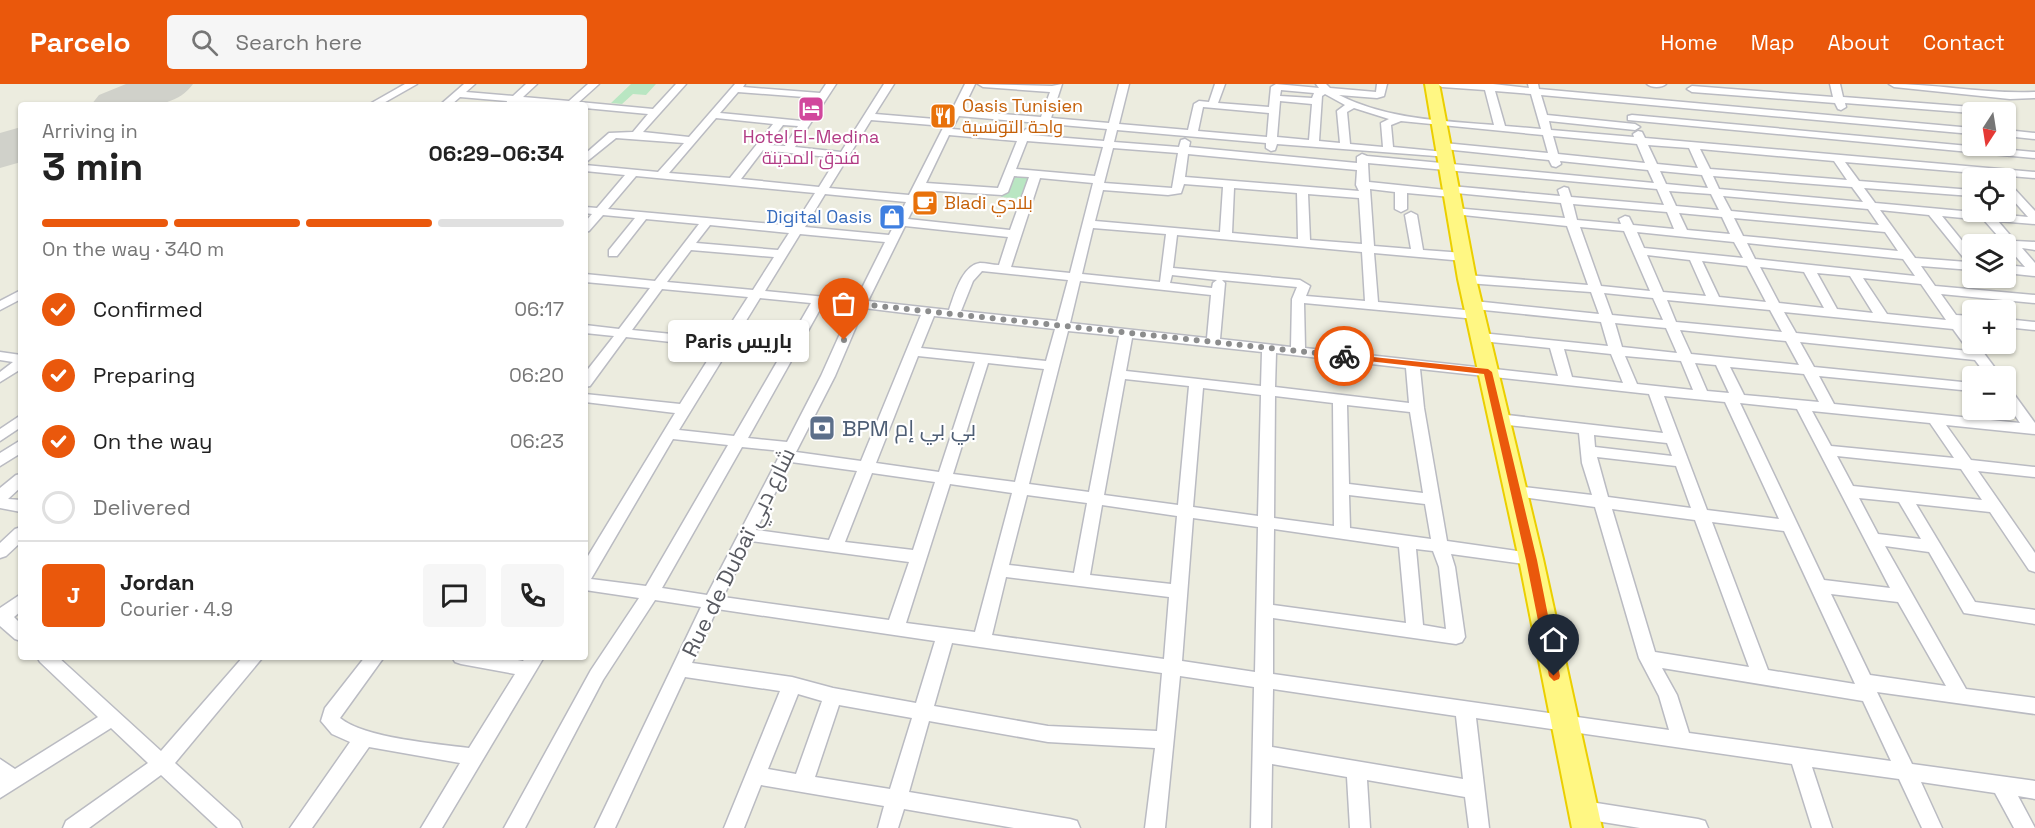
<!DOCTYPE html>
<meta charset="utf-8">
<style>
:root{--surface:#fff;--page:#f6f6f6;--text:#222;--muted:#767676;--line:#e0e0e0;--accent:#ea580c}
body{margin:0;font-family:"Space Grotesk",Cairo,sans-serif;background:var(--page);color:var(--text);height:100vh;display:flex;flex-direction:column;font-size:22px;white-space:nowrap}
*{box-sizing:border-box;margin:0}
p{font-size:20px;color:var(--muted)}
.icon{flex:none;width:33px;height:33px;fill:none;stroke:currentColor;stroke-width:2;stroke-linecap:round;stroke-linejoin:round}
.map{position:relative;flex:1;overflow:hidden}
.sheet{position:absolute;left:18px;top:18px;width:570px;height:558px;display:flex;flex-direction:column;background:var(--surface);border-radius:6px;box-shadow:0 2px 4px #0004}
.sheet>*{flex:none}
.needle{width:39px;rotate:192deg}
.controls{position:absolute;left:1962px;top:18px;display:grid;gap:12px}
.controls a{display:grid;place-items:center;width:54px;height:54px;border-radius:6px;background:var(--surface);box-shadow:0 2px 4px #0004;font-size:30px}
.pin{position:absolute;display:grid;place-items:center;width:51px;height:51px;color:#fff;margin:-62px -26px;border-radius:50% 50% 50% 0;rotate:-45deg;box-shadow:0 0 6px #0007}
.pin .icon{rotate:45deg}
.courier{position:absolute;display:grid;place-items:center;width:60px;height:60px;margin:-30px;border:4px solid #ea580c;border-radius:50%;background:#fff;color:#222;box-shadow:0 2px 8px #0007}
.bubble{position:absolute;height:42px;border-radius:6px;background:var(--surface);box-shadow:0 2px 4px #0004;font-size:20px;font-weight:700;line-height:42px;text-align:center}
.summary em{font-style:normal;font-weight:700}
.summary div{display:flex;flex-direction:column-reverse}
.summary{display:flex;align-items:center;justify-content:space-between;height:102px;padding:0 24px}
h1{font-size:39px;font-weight:700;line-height:45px}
.bar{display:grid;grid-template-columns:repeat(4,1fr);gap:9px 6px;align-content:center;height:72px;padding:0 24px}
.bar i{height:8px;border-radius:4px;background:var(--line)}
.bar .on{background:var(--accent)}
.bar p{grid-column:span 4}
.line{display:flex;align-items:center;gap:15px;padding:0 24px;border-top:2px solid var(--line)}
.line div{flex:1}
.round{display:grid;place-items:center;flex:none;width:63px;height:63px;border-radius:6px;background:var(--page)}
ol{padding:0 24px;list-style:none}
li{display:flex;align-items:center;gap:18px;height:66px}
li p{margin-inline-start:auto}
li .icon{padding:6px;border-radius:50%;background:var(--accent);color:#fff;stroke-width:4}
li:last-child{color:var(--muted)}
li i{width:33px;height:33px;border:3px solid var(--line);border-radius:50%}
header{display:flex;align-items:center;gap:36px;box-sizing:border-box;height:84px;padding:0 30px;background:var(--accent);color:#fff}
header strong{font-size:28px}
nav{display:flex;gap:33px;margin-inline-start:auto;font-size:21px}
.search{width:420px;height:54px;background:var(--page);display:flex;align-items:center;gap:15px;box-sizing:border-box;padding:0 21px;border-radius:6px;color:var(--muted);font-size:22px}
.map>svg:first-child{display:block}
.green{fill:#b9e6c2}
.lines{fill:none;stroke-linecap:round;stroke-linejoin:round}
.runway{fill:#d0d1ca;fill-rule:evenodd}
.minor-casing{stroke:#babbc2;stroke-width:3}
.highway-casing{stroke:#ebcf00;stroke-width:4}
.minor{fill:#fff;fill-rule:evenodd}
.highway{fill:#fff783;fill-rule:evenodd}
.route{fill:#ea580c}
.done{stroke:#8c8d8d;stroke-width:6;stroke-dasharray:0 10.8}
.labels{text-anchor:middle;stroke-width:4.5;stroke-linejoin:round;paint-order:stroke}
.far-food-label{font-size:18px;fill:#c56008;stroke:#fff;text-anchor:start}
.far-hotel-label{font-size:18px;fill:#b23c85;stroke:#fff}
.far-shop-label{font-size:18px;fill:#366cbe;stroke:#fff;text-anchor:end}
.service-label{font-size:22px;fill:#4e5e75;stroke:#fff;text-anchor:start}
.street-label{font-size:22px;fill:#585a61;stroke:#fff}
</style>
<header>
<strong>Parcelo</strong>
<div class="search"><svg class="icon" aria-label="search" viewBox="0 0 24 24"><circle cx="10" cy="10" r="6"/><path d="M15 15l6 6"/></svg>Search here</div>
<nav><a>Home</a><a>Map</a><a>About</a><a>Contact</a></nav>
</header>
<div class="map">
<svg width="2035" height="744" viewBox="0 0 2035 744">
<rect width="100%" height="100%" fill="#ececdf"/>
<path class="green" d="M631,0H656L646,11L633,10L622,20L611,19Z
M1012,89L1032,91L1021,115L1001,113Z"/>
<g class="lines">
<path class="runway" d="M126,0H193C172,30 124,21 91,21L99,11Z
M21,43V78L0,84V49Z"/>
<defs>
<path id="minor" d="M405,0H417L380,21H368Z
M464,0H475L466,8L513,12L526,0H537L523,13L569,17L588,0H599L579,18L653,25L676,0H686L643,48L689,53L735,0H745L743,3L820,9L826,0H836L795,63L841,68L884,0H894L875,30L947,36L965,0H975L962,27L1041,33L1050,8L983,3L978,0L1052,2L1062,0L1051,34L1109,39L1119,0H1129L1119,40L1188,46L1194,20L1199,17L1209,18L1215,0H1225L1218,19L1269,23L1271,3L1276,0L1319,4L1316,0H1326L1330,4L1376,8L1377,0H1387L1384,12L1377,14L1339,11C1386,35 1442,37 1494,41L1485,6L1442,3L1437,0H1493L1529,4L1528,0H1538L1539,5L1972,44V50L1541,11L1547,31L1635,40L1640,43L1635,46L1549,37L1551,46L1634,53L1633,50L1638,47L1642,48L1645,54L2035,88V94L1845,78L1859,97L1972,106V112L1864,104L1875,119L2028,133L2006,108V99L2010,100L2035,127V140L1998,137L2015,157L2035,158V166L2022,164L2035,179V192L2006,189V181L2025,183L1984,136L1942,132L1972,169V186L1921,182L1935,202L2035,211V219L1941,210L1956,231L1972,232V240L1962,239L1972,253V260H1977L2001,292H1987L1975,276L1800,258L1814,283L1972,299V307L1819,292L1834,320L2020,339L2006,318V305L2011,306L2035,339V350L1946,341L1971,376L2035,383V393L1978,387L2035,469V488L2029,486L1990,428L1916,420L1975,518L2035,526V540L1964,529L1929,468L1885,462L1966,605L2035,614V630L1877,608L1912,680L2035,697V715L2018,712L2035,744H2014L1995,709L1921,698L1942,744H1922L1899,695L1812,683L1832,744H1812L1792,680L1476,634L1489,744H1469L1465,713L1367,696L1370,744H1350L1347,693L1272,680L1271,744H1251L1254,603L1180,592L1165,744H1145L1155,664L1048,658L929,637L909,708L1070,735L1077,737L1080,744H1014L904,725L898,744H878L884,722L761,701L744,744H724L780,607L685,593L615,744H595L701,523L655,516L603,596L525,744H504L591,586L639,514L585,506V477L675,329L585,318V310L680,320L716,263L626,253L590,302L585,303V289L614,252L585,249V241L619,245L650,204L585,198V190L655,197L699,140L646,135L617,172H609V166L635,134L603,131L589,147L585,148V138L592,130L585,129V123L597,124L625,91L585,87V81L658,88L684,59L616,54L585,79V70L609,49L633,48L648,30L585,24V21L518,18L515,21H506L507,17L460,13L451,21H440ZM1281,6L1314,9L1312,14L1280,12ZM1495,7L1531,10L1541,45L1505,42ZM738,8L817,14L802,37L720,29ZM1325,10L1345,21L1337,27L1340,59L1319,57L1322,12ZM1280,17L1312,20L1309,56L1277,53ZM1203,23L1269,29L1267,53L1198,47ZM1354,24L1389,35L1381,39L1383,63L1350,60L1347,28ZM959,32L1107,45L1104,57L1030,51L1031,48L1026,45L1020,51L952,45ZM716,34L773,40L730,94L669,89ZM871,36L944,42L909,111L829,104ZM1401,37L1543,51L1548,69L1444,59L1439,62L1444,65L1549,76L1552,82L1556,83L1561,80L1560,77L1648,86L1654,99L1367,72L1362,70L1357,73V79L1189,63L1190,58L1185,55L1181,56L1179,63L1114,58L1117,46L1266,59V64L1271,67L1275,66L1277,60L1449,73V69L1445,68L1393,63L1391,41ZM783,41L798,42L785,62L768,61ZM949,51L1017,57L998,104L926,99ZM1553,52L1637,60L1645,79L1558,70ZM1027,57L1103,63L1095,92L1016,85ZM1648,61L1689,64L1698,84L1657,80ZM1113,64L1178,69L1172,104L1104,99ZM1700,65L1834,77L1847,96L1710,85ZM763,66L837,74L819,103L741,95ZM1188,70L1357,86L1356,101L1359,107L1185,93ZM1368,79L1657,105L1664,121L1571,113L1568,104L1564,103L1558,106L1560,112L1451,102L1447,103L1446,106L1369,98ZM1660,87L1702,91L1708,104L1666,100ZM636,92L815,109L794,142L608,125ZM1014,92L1029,93L1010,146L908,135L923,106L1002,111L1008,108ZM1713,92L1852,103L1863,118L1719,105ZM1040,94L1093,99L1070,189L1011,183ZM1184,100L1223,103L1220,148L1095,137L1103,106L1168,111L1181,109ZM1234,104L1297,109L1298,155L1232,149ZM1370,105L1395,108V125L1401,128L1407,125V109L1451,113L1455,112L1456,109L1561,119L1565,134L1454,124L1448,127L1454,130L1567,142L1588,201L1467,191L1461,195L1467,199L1591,208L1599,230L1474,217L1468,221L1474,225L1601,238L1608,262L1481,249L1474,253L1481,257L1550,264L1558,292L1305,264L1304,219L1476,235L1482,231L1476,227L1378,218L1374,169L1464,177L1470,173L1464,169L1423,166L1417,131L1411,128L1405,131L1411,165L1374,162ZM1669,107L1711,110L1719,126L1676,122ZM825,110L906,118L889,151L805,143ZM1308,110L1359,114L1362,160L1310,156ZM1723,112L1868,125L1879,141L1731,127ZM1573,120L1667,128L1674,145L1633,141L1629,133L1625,132L1619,135L1621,140L1577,136ZM1880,126L1929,131L1967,178L1915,174ZM1679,129L1722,133L1730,150L1687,146ZM1734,134L1885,148L1898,167L1743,152ZM710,141L789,149L778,166L696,159ZM905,142L1008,153L999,181C993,181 986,179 980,179C962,181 954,212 949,226L868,217ZM1580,143L1624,147L1650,207L1601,202ZM1093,144L1166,150L1160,198L1082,190ZM1637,148L1734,158L1743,174L1644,164ZM800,150L885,158L856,216L765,207ZM1177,151L1362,168L1365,217L1306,212L1310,202L1300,196L1173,184ZM1747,159L1903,175L1915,192L1755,175ZM691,166L774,173L753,206L667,198ZM1647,171L1690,176L1706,212L1663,208ZM1702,177L1747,182L1766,218L1719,213ZM1760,183L1804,188L1824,224L1779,219ZM982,187L1068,196L1057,237L961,227L973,197ZM1817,189L1850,192L1873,229L1837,225ZM1172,191L1217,196L1213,199L1212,204L1170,199ZM1863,194L1921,200L1946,236L1887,230ZM1222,196L1297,203L1292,215L1291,263L1220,255L1225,199ZM1080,197L1211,211L1207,254L1070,239ZM662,205L748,213L721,255L632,246ZM1604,209L1653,214L1663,236L1612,231ZM760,214L811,219L734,352L679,346ZM1667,216L1770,226L1782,248L1676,238ZM823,220L852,223L821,292L787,358L748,354ZM864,224L921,231L861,377L796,368L835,292ZM1784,228L1953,245L1969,267L1796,249ZM934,232L1055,245L1046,277L921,264ZM1615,239L1666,244L1677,269L1622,263ZM1680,246L1786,257L1799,281L1691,270ZM1068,247L1119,252L1089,408L1029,400ZM1132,254L1262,268L1261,302L1126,287ZM1564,265L1611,270L1623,299L1572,293ZM1276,269L1406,284L1409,319L1275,303ZM918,272L975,278L939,388L876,379ZM1625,272L1681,277L1693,306L1637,300ZM988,279L1044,285L1015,398L953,390ZM1695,279L1716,281L1729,309L1707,307ZM1730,283L1804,290L1819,318L1744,311ZM1420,285L1649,310L1663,349L1499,330L1492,335L1499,340L1579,349L1582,379L1592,411L1515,402L1510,403L1507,407L1510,411L1515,412L1595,423L1639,574L1659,612L1669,646L1273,590V534L1456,560L1462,558L1465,553L1455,483L1451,470L1531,481L1537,479L1539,475L1537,471L1531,469L1447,457L1424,324ZM1125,295L1189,302L1178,421L1104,411ZM1203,304L1261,311L1258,432L1193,423ZM1275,312L1333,319L1334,442L1274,434ZM1664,312L1725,318L1779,435L1707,426ZM1740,319L1797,325L1890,504L1824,496ZM1347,321L1410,328L1423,409L1349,400ZM1812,327L1930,339L1954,374L1831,362ZM1594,351L1667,359L1672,372L1595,363ZM673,355L728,361L646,502L591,495ZM742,363L782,367L707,511L662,504ZM1837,372L1961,385L1982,416L1853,402ZM1597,373L1676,382L1691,424L1608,413ZM791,378L857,387L829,456L756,446ZM872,389L935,398L913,466L845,458ZM950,400L1012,409L975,548L906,539ZM1027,411L1087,419L1074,489L1009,481ZM1349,411L1425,420L1431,455L1350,444ZM1859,414L1899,418L1921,455L1878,450ZM1102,421L1177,432L1171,500L1090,491ZM1612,425L1695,436L1749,583L1655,568ZM1193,434L1258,443L1255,588L1182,577ZM1712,438L1784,447L1855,600L1768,586ZM1274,445L1399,463L1406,539L1273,521ZM751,457L909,478L889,536L723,513ZM1416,465L1433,467L1439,483L1446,545L1423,541ZM1006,493L1169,513L1164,575L992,551ZM1831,510L1898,518L1946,602L1870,591ZM717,525L935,557L916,619L833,604L792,593L692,579ZM952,559L1162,589L1157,647L1048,642L934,622ZM1662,584L1863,617L1891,677L1689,649L1677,611ZM1273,605L1456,632L1463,695L1272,663ZM798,610L822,617L796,690L768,685ZM839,621L912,634L890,705L815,693Z
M1647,0H1666C1662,4 1651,4 1647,0Z
M1830,0H1840L1843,13L1998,25L2003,28L1972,29L1845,19L1846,23L1841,26L1838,25L1835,19L1692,8L1687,5L1692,2L1833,13Z
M1889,0C1938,0 1986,10 2035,8V14L2010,15L1894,3Z
M1632,31L2035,68V74L1628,36V32Z
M2006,46L2035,49V55L2006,52Z
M21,206V215L0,226V217Z
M2006,235L2035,238V246L2006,243Z
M0,268L21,271V285L0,298V288L13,278L0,276Z
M21,331V343L0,357V345Z
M21,356V369L0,382V369Z
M21,390V403L8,415L21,416V428L0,424V404L16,391Z
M21,443V458L6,472L0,474V459L15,445Z
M21,510V527L14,533L21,540V557L15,555L0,542V524Z
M37,573H58L161,667L243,573H263L175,679L239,737L242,744H218L161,691L89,744H63L66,737L148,679L111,644L0,714V675L15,685L98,633L40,578Z
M365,573H384L340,634C363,654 438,660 469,664L515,590L461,580L455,578L452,573H502L523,577L526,573H544L442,744H421L460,679L369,663L312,744H290L350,658L332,650L321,637L325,624Z
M1584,717L1698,735L1705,737L1708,744H1640L1584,735L1577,732L1574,726L1577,720Z"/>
<path id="highway" d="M1425,0H1439L1476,195L1543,475L1602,744H1572L1519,475L1458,195Z"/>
</defs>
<use href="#minor" class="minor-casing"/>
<use href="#highway" class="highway-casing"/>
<use href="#minor" class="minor"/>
<use href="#highway" class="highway"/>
</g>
<path class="route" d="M1344,270L1488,285L1492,288L1537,476L1560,592L1559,595L1554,597L1549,592L1526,476L1484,290L1341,274V271Z"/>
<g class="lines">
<path class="done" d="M844,256L860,220L1344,272"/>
</g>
<defs>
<symbol id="hotel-square" viewBox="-11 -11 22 22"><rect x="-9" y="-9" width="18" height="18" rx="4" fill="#d1479c" stroke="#fff"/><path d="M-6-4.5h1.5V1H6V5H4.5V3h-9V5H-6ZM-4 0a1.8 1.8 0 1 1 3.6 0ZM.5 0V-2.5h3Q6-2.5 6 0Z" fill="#fff"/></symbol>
<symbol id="restaurant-square" viewBox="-11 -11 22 22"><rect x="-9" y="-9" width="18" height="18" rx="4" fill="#e8710a" stroke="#fff"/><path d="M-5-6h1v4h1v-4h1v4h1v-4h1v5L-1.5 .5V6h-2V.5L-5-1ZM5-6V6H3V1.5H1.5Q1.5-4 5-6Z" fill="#fff"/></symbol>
<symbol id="cafe-square" viewBox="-11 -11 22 22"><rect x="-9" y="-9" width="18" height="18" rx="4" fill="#e8710a" stroke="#fff"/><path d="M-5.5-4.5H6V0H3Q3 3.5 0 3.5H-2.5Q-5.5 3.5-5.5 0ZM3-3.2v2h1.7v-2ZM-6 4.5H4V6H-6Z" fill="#fff"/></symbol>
<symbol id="shop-square" viewBox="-11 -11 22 22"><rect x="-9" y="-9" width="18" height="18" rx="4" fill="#3f7fe0" stroke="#fff"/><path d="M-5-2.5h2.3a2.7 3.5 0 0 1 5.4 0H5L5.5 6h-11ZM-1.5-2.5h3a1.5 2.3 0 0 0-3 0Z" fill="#fff"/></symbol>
<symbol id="bank-square" viewBox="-11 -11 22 22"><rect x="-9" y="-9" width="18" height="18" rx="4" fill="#5c6f8a" stroke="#fff"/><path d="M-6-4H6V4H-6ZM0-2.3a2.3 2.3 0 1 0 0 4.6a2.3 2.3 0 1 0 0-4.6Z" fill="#fff"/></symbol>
</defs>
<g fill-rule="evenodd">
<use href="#hotel-square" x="796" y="10" width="30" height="30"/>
<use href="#restaurant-square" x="928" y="17" width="30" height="30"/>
<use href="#cafe-square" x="910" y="104" width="30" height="30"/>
<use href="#shop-square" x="877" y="118" width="30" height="30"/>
<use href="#bank-square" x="807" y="329" width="30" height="30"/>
</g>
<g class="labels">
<g class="far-food-label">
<text x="962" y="28">Oasis Tunisien<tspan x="962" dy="21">واحة التونسية</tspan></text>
<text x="944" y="125">Bladi بلادي</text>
</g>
<g class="far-hotel-label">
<text x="811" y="59">Hotel El-Medina<tspan x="811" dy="21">فندق المدينة</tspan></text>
</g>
<g class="far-shop-label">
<text x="872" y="139">Digital Oasis</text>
</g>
<g class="service-label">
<text x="842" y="352">BPM بي بي إم</text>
</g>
<g class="street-label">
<text transform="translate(738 468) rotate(-64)" y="8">Rue de Dubaï شارع دبي</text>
</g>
</g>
</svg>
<div class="controls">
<a><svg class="needle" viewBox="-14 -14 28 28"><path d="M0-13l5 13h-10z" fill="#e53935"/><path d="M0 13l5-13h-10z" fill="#767676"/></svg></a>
<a><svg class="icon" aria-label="locate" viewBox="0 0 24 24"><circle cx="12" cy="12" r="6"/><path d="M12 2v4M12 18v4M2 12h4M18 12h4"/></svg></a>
<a><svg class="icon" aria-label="layers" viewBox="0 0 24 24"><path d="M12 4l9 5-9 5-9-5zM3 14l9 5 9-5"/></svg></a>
<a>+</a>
<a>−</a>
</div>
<div class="pin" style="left:844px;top:256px;background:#ea580c"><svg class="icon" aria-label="bag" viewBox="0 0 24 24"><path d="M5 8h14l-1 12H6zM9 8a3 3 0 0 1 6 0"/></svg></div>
<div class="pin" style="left:1554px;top:592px;background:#1f2937"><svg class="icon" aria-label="home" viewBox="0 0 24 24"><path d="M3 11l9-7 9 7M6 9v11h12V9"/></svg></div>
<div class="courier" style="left:1344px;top:272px"><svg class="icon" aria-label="bike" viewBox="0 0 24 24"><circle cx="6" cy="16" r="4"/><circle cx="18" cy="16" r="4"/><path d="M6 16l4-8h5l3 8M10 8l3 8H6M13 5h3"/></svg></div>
<div class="bubble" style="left:668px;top:236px;width:141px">Paris باريس</div>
<section class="sheet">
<div class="summary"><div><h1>3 min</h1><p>Arriving in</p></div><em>06:29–06:34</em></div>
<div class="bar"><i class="on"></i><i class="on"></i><i class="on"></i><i></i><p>On the way · 340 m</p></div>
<ol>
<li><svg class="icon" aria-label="check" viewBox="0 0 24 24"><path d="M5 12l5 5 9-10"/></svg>Confirmed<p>06:17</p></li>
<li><svg class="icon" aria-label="check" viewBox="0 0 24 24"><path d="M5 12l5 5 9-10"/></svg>Preparing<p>06:20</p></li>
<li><svg class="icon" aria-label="check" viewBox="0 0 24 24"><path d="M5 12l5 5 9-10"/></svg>On the way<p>06:23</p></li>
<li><i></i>Delivered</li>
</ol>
<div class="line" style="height:108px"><b class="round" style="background:var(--accent);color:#fff">J</b><div><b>Jordan</b><p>Courier · 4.9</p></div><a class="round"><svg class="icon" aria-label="chat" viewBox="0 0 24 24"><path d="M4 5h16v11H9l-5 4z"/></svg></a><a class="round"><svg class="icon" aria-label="phone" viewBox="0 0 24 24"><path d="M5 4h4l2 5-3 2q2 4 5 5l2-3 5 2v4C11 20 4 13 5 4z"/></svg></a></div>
</section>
</div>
